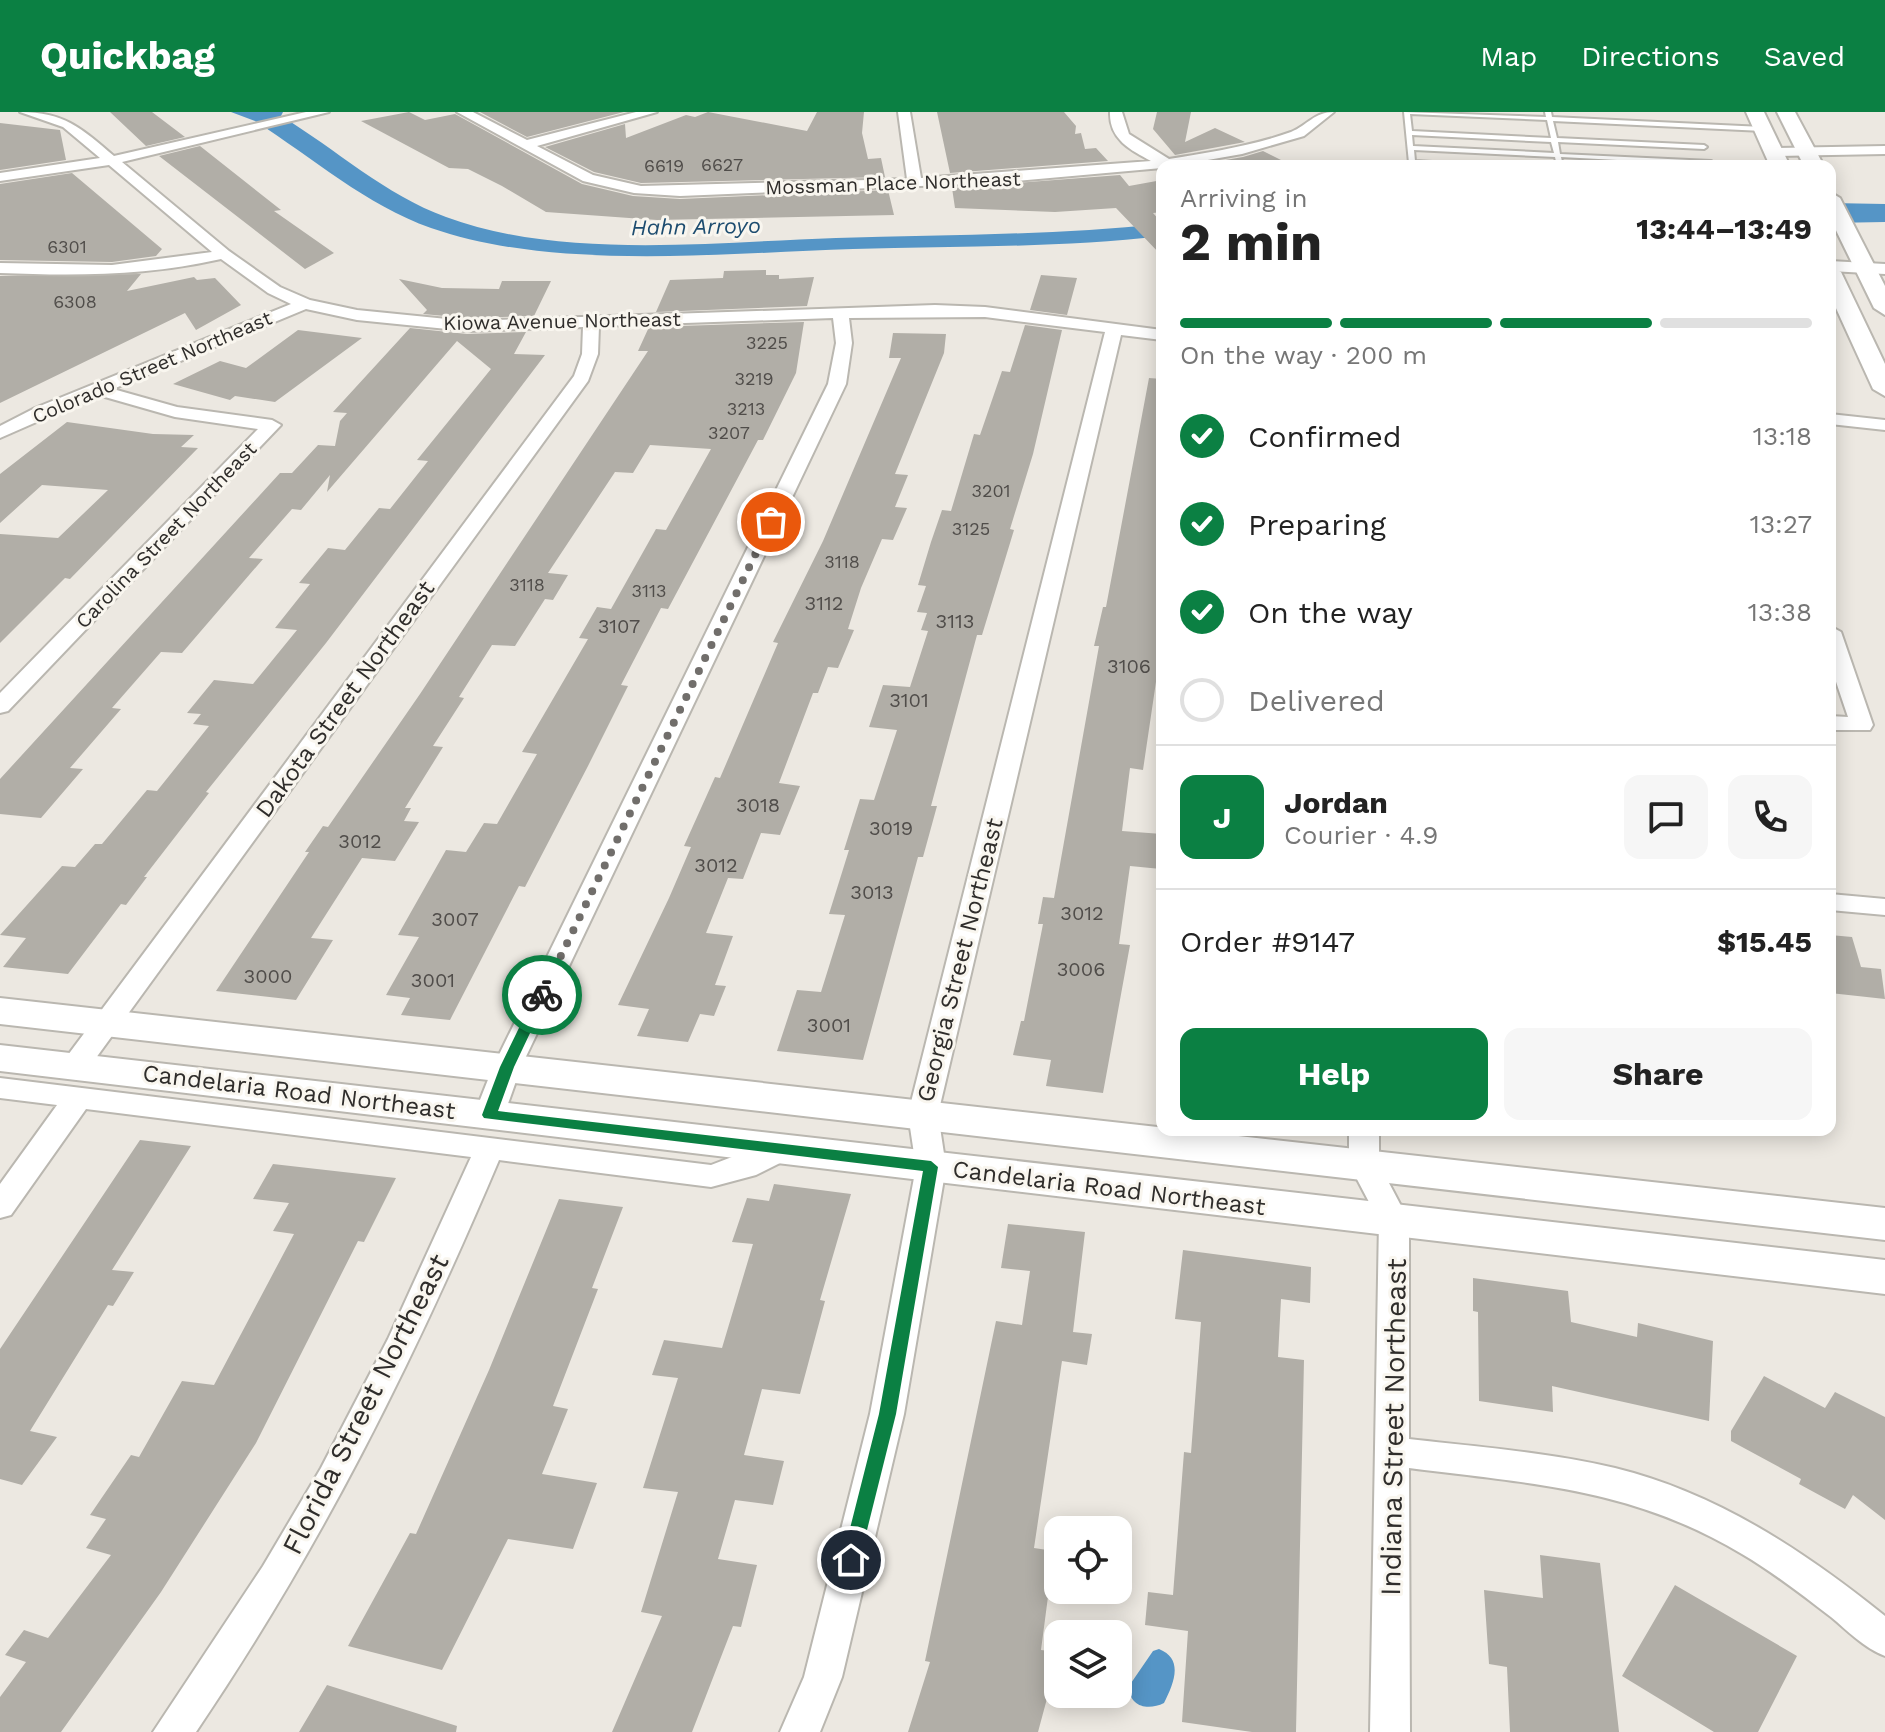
<!DOCTYPE html>
<meta charset="utf-8">
<style>
:root{--surface:#fff;--page:#f6f6f6;--text:#222;--muted:#767676;--line:#e0e0e0;--accent:#0b8043}
body{margin:0;font-family:"Work Sans",sans-serif;background:var(--page);color:var(--text);height:100vh;display:flex;flex-direction:column;font-size:30px;white-space:nowrap}
*{box-sizing:border-box;margin:0}
p{font-size:26px;color:var(--muted)}
.icon{flex:none;width:44px;height:44px;fill:none;stroke:currentColor;stroke-width:2;stroke-linecap:round;stroke-linejoin:round}
.map{position:relative;flex:1;overflow:hidden}
.sheet{position:absolute;left:1156px;top:48px;width:680px;height:976px;display:flex;flex-direction:column;background:var(--surface);border-radius:16px;box-shadow:0 4px 20px #0003}
.sheet>*{flex:none}
.tools{position:absolute;left:1044px;top:1404px;display:grid;gap:16px}
.tools a{display:grid;place-items:center;width:88px;height:88px;border-radius:16px;background:var(--surface);box-shadow:0 4px 20px #0003;font-size:40px}
.pin{position:absolute;display:grid;place-items:center;width:68px;height:68px;color:#fff;margin:-34px;border:4px solid #fff;border-radius:50%;box-shadow:0 2px 8px #0007}
.courier{position:absolute;display:grid;place-items:center;width:80px;height:80px;margin:-40px;border:6px solid #0b8043;border-radius:50%;background:#fff;color:#222;box-shadow:0 2px 10px #0007}
.summary em{font-style:normal;font-weight:700}
.summary div{display:flex;flex-direction:column-reverse}
.summary{display:flex;align-items:center;justify-content:space-between;height:136px;padding:0 24px}
h1{font-size:52px;font-weight:700;line-height:60px}
.bar{display:grid;grid-template-columns:repeat(4,1fr);gap:12px 8px;align-content:center;height:96px;padding:0 24px}
.bar i{height:10px;border-radius:6px;background:var(--line)}
.bar .active{background:var(--accent)}
.bar p{grid-column:span 4}
.line{display:flex;align-items:center;gap:20px;padding:0 24px;border-top:2px solid var(--line)}
.line div{flex:1}
.round{display:grid;place-items:center;flex:none;width:84px;height:84px;border-radius:16px;background:var(--page)}
ol{padding:0 24px;list-style:none}
li{display:flex;align-items:center;gap:24px;height:88px}
li p{margin-inline-start:auto}
li .icon{padding:8px;border-radius:50%;background:var(--accent);color:#fff;stroke-width:4}
li:last-child{color:var(--muted)}
li i{width:44px;height:44px;border:4px solid var(--line);border-radius:50%}
.cta{display:flex;gap:16px;margin-top:auto;padding:16px 24px}
.cta a{flex:1;height:92px;border-radius:16px;background:var(--accent);color:#fff;font-size:32px;font-weight:700;line-height:92px;text-align:center}
.cta a+a{background:var(--page);color:var(--text)}
header{display:flex;align-items:center;gap:48px;box-sizing:border-box;height:112px;padding:0 40px;background:var(--accent);color:#fff}
header strong{font-size:38px}
nav{display:flex;gap:44px;margin-inline-start:auto;font-size:28px}
.map>svg:first-child{display:block}
.water{fill:#5595c6}
.building{fill:#b1aea7}
.lines{fill:none;stroke-linecap:round;stroke-linejoin:round}
.lane-casing{stroke:#bab7b0;stroke-width:4}
.street-casing{stroke:#bab7b0;stroke-width:4}
.secondary-casing{stroke:#bab7b0;stroke-width:4}
.lane{fill:#fff;fill-rule:evenodd}
.street{fill:#fff;fill-rule:evenodd}
.secondary{fill:#fff;fill-rule:evenodd}
.route{fill:#0b8043}
.done{stroke:#716e6b;stroke-width:8;stroke-dasharray:0 14.4}
.labels{text-anchor:middle;stroke-width:6;stroke-linejoin:round;paint-order:stroke}
.far-number-label{font-size:18px;fill:#504d4a}
.far-street-label{font-size:20px;fill:#2f2d2b;stroke:#f9f6ef}
.number-label{font-size:20px;fill:#504d4a}
.far-water-label{font-size:22px;font-style:italic;fill:#1d4c6f;stroke:#f9f6ef}
.street-label{font-size:24px;fill:#2f2d2b;stroke:#f9f6ef}
.near-street-label{font-size:28px;fill:#2f2d2b;stroke:#f9f6ef}
</style>
<header>
<strong>Quickbag</strong>
<nav><a>Map</a><a>Directions</a><a>Saved</a></nav>
</header>
<div class="map">
<svg width="1885" height="1620" viewBox="0 0 1885 1620">
<rect width="100%" height="100%" fill="#ece8e1"/>
<path class="water" d="M231,0H283L281,4C336,37 385,83 446,105C562,148 714,130 836,126C944,123 1054,123 1162,112V124C1060,136 955,134 853,137C723,141 554,159 431,116C366,93 313,46 255,9Z
M1830,91L1885,92V110L1830,111Z
M1159,1537C1184,1547 1174,1571 1164,1591C1148,1599 1129,1595 1129,1574L1153,1539Z"/>
<path class="building" d="M110,0H152L185,25L146,34Z
M409,0L425,8L455,2L582,72L633,84L680,87L888,78L894,103L657,108L546,100L502,74L468,57L449,56L361,9Z
M480,0H624L527,25Z
M708,0L807,19L817,0H864L862,21L868,47L881,46L885,65L641,71L594,60L545,35L625,12L626,26L686,3L695,5Z
M937,0H1064L1076,14L1075,22L1081,21L1085,37L1096,36L1108,49L950,61Z
M1157,0H1191L1185,30L1215,16L1245,30L1175,43L1153,17Z
M0,11L60,18L66,48L0,58Z
M200,34L281,98L274,99L334,141L305,157L159,44Z
M1263,39L1293,54H1191L1243,45Z
M72,61L162,137L156,144L112,150L0,148V72Z
M1120,63L1129,74L1162,68V100L1153,101L1162,111L1161,143L1116,96L1055,100L955,96L952,76Z
M766,158V163H779V167L814,165L807,194L656,200L670,168L723,166L724,159Z
M141,162L127,179L194,165L197,168L215,166L241,193L196,218L185,201L0,291V164Z
M1041,163L1077,166L1067,203L1030,198Z
M399,167L442,176L499,177L502,169H551L534,204L467,206L423,202L427,198Z
M804,210L796,261L763,328H758L668,497L661,496L621,573L628,574L588,654L525,775L519,774L450,908L401,903L410,886L386,883L419,825L398,823L446,738L466,740L484,711L497,712L537,642L522,640L588,527L579,526L597,495L611,497L656,417L666,418L711,337L650,333L633,361L615,360L548,461L568,463L553,488L545,487L515,534L492,533L459,585L464,586L433,634L443,635L405,696H411L404,709L419,710L395,749L362,746L311,826L333,828L296,888L216,879L309,740H305L323,714L328,715L420,582L648,239H638L649,215Z
M1025,213L1062,218L1033,342L1010,417L1014,418L982,523H977L931,694H937L923,745H918L863,948L777,939L797,878L821,880L845,803L829,802L849,738H844L860,687L874,688L897,618L869,615L883,573L910,575L928,519L921,518L927,501L917,500L926,474L918,473L931,430L942,398L951,399L974,322L980,323L1002,259L1010,260Z
M410,216L467,222L526,220L514,242L545,243L326,531L206,680L209,681L144,765H147L126,793L121,792L68,862L3,855L26,826L0,823L62,754L75,755L95,732H102L147,678L157,679L209,614L193,612L201,602L187,601L214,568L253,572L297,518L275,516L310,472L299,471L328,436L345,438L379,396L390,397L428,349L417,348L491,257L457,229L327,380L330,363L301,398L292,397L249,446L263,447L182,541L161,540L112,596L121,597L70,656L83,657L41,706L0,702V667L280,361H292L318,333L335,334L340,309L347,301L333,300Z
M298,218L362,226L275,290L235,284L230,288L173,272L220,249L246,256Z
M893,221L946,222L944,241L895,362L908,363L895,395L907,396L893,428L882,427L861,476L848,517L854,518L838,556L828,555L818,581H813L779,671L800,674L780,723L761,721L743,767L728,766L706,821L733,824L715,873L726,874L714,904L700,902L688,930L637,924L649,897L618,893L669,786L691,735L684,734L715,665L720,666L778,531L773,530L823,429L901,246H889Z
M1149,266L1162,267V564L1157,563L1143,658L1130,656L1122,719L1162,722V742L1161,757L1130,754L1119,832L1130,833L1103,981L1046,974L1051,948L1013,943L1021,909H1024L1043,812H1038L1043,785L1054,786L1099,534H1094L1103,495H1106Z
M67,310L153,322L194,323L181,335L198,336L70,467L65,466L0,531V422L58,426L108,378L42,373L0,411V362Z
M1830,823L1852,825L1861,855L1881,857L1885,887L1830,881Z
M140,1028L191,1034L112,1158L134,1160L113,1194L108,1193L30,1319L57,1325L22,1373L0,1367V1237Z
M273,1052L396,1066L364,1130L358,1129L256,1331L161,1480L61,1620H0V1585L26,1550L5,1543L24,1518L48,1526L111,1443L86,1436L106,1407L90,1403L131,1343L139,1345L182,1269L214,1273L294,1122L273,1119L289,1091L253,1087Z
M774,1072L851,1082L820,1188L825,1189L800,1282L762,1277L744,1343L784,1349L773,1393L735,1388L718,1447L757,1453L741,1515L733,1514L692,1620H612L662,1504L641,1500L678,1380L643,1376L678,1266L652,1263L664,1228L722,1236L753,1132L732,1130L747,1086L769,1089Z
M559,1087L623,1095L592,1176L598,1177L553,1294L568,1297L542,1362L597,1371L573,1437L508,1427L442,1558L348,1534L410,1421L416,1422L489,1258Z
M1008,1112L1085,1120L1073,1220L1092,1222L1087,1253L1062,1249L1034,1436L1054,1439L1041,1538L1058,1540V1569L1052,1568L1038,1620H908L930,1550L925,1549L996,1209L1022,1213L1030,1159L1001,1156Z
M1183,1138L1311,1155L1310,1191L1281,1187L1278,1245L1304,1248L1296,1620H1252L1182,1610L1188,1519L1145,1513L1148,1480L1173,1483L1184,1340L1191,1341L1201,1210L1175,1207Z
M1473,1166L1568,1179L1571,1210L1637,1225L1638,1211L1713,1229L1709,1309L1552,1274L1553,1300L1479,1289L1478,1200L1473,1199Z
M1764,1264L1825,1296L1835,1280L1885,1305V1408L1853,1383L1845,1397L1799,1372L1801,1367L1731,1329V1319Z
M1540,1443L1600,1451L1619,1620H1510L1507,1555L1489,1552L1484,1478L1543,1486Z
M1675,1473L1797,1544L1758,1620H1714L1622,1564Z
M327,1573L457,1614L456,1620H299Z"/>
<g class="lines">
<defs>
<path id="lane" d="M1404,0L1546,5L1545,0H1551L1552,5L1763,15L1766,17L1763,19L1553,9L1557,26L1704,33L1707,35L1704,37L1558,30L1560,42L1711,49L1714,51L1711,53L1561,45L1563,54H1557L1555,45L1414,38L1415,49L1466,52L1469,54H1432L1409,51ZM1410,2L1547,8L1551,26L1412,19ZM1412,23L1551,30L1554,41L1413,34Z"/>
<path id="street" d="M20,0C64,0 81,16 114,44L306,0H329L122,50L229,139L280,175L310,188L357,198L467,209L935,193L985,195L1162,218V228L1121,223L938,1002L946,1055L904,1302L842,1565L820,1620H780L804,1565L870,1302L916,1055L908,1002L1105,220L985,205L849,206L852,231L846,272L521,955L504,1003L499,1010L489,1013L479,1010L474,1003L493,955L828,272L836,231L833,206L599,214L598,242L588,269L85,961L75,964L65,961L61,954L65,947L574,264L582,242L583,215L467,219L357,208L306,197L113,277L177,295L272,308L281,313L8,599L0,601V581L258,317L175,305L98,283L0,326V314L35,296L291,192L268,181L221,147C147,164 75,164 0,161V151L112,153L212,140L109,53L0,69V61L100,46L63,15Z
M457,0H473L527,28L636,0H657L537,34L593,63L641,74L907,67L898,0H910L921,66L1151,49C1130,38 1109,27 1110,0H1122L1129,22L1169,47C1210,40 1252,34 1291,20C1308,13 1314,0 1334,0L1304,24L1242,42L1162,56L993,71L680,84L634,81L583,69Z
M1885,34V42L1773,44L1766,40L1773,36Z
M1830,149L1885,152V162L1830,159Z
M1830,302L1885,308V318L1830,312Z
M1830,514L1841,520L1873,613L1870,618H1830V604L1848,605L1830,552Z
M1830,782L1885,787V803L1830,798Z
M0,966L711,1053L782,1026L792,1029L797,1037L792,1045L756,1063L711,1075L499,1048C412,1253 321,1435 196,1620H153L263,1454L321,1356L388,1227L471,1045L86,997L11,1103L0,1106V1072L57,993L0,986Z
M1349,1018H1379V1052L1409,1109V1327C1478,1335 1548,1340 1615,1356C1717,1381 1804,1439 1885,1504V1544C1864,1536 1848,1519 1831,1505C1802,1483 1773,1460 1742,1442C1632,1376 1533,1372 1409,1356L1410,1620H1370L1379,1109L1349,1052Z"/>
<path id="secondary" d="M1746,0H1764L1790,54H1770Z
M1777,0H1795L1824,54H1804Z
M1830,80L1840,86L1885,174V203L1874,196L1830,106Z
M1830,154L1841,160L1885,252V284L1873,277L1830,183Z
M0,886L1885,1096V1128L0,912Z
M0,933L1885,1148V1182L0,959Z"/>
</defs>
<use href="#lane" class="lane-casing"/>
<use href="#street" class="street-casing"/>
<use href="#secondary" class="secondary-casing"/>
<use href="#lane" class="lane"/>
<use href="#street" class="street"/>
<use href="#secondary" class="secondary"/>
</g>
<path class="route" d="M542,879L548,883L514,955L498,999L931,1049L938,1055L896,1302L858,1454H845L842,1448L879,1302L923,1059L484,1006L482,1003L500,955L535,883Z"/>
<g class="lines">
<path class="done" d="M542,883L771,410"/>
</g>
<g class="labels">
<g class="far-number-label">
<text x="722" y="59">6627</text>
<text x="664" y="60">6619</text>
<text x="67" y="141">6301</text>
<text x="75" y="196">6308</text>
<text x="767" y="237">3225</text>
<text x="754" y="273">3219</text>
<text x="746" y="303">3213</text>
<text x="729" y="327">3207</text>
<text x="991" y="385">3201</text>
<text x="971" y="423">3125</text>
<text x="842" y="456">3118</text>
<text x="527" y="479">3118</text>
<text x="649" y="485">3113</text>
</g>
<g class="far-street-label">
<text transform="translate(893 71) rotate(-2)" y="7">Mossman Place Northeast</text>
<text transform="translate(562 209) rotate(-1)" y="7">Kiowa Avenue Northeast</text>
<text transform="translate(152 255) rotate(-23)" y="7">Colorado Street Northeast</text>
<text transform="translate(166 423) rotate(-46)" y="7">Carolina Street Northeast</text>
</g>
<g class="number-label">
<text x="824" y="498">3112</text>
<text x="955" y="516">3113</text>
<text x="619" y="521">3107</text>
<text x="1129" y="561">3106</text>
<text x="909" y="595">3101</text>
<text x="758" y="700">3018</text>
<text x="891" y="723">3019</text>
<text x="360" y="736">3012</text>
<text x="716" y="760">3012</text>
<text x="872" y="787">3013</text>
<text x="1082" y="808">3012</text>
<text x="455" y="814">3007</text>
<text x="1081" y="864">3006</text>
<text x="268" y="871">3000</text>
<text x="433" y="875">3001</text>
<text x="829" y="920">3001</text>
</g>
<g class="far-water-label">
<text transform="translate(696 114) rotate(-1)" y="8">Hahn Arroyo</text>
</g>
<g class="street-label">
<text transform="translate(345 587) rotate(-54)" y="8">Dakota Street Northeast</text>
<text transform="translate(960 848) rotate(-76)" y="8">Georgia Street Northeast</text>
<text transform="translate(299 980) rotate(7)" y="8">Candelaria Road Northeast</text>
<text transform="translate(1109 1076) rotate(7)" y="8">Candelaria Road Northeast</text>
</g>
<g class="near-street-label">
<text transform="translate(365 1292) rotate(-63)" y="10">Florida Street Northeast</text>
<text transform="translate(1393 1315) rotate(-89)" y="10">Indiana Street Northeast</text>
</g>
</g>
</svg>
<div class="tools">
<a><svg class="icon" aria-label="locate" viewBox="0 0 24 24"><circle cx="12" cy="12" r="6"/><path d="M12 2v4M12 18v4M2 12h4M18 12h4"/></svg></a>
<a><svg class="icon" aria-label="layers" viewBox="0 0 24 24"><path d="M12 4l9 5-9 5-9-5zM3 14l9 5 9-5"/></svg></a>
</div>
<div class="pin" style="left:771px;top:410px;background:#ea580c"><svg class="icon" aria-label="bag" viewBox="0 0 24 24"><path d="M5 8h14l-1 12H6zM9 8a3 3 0 0 1 6 0"/></svg></div>
<div class="pin" style="left:851px;top:1448px;background:#1f2937"><svg class="icon" aria-label="home" viewBox="0 0 24 24"><path d="M3 11l9-7 9 7M6 9v11h12V9"/></svg></div>
<div class="courier" style="left:542px;top:883px"><svg class="icon" aria-label="bike" viewBox="0 0 24 24"><circle cx="6" cy="16" r="4"/><circle cx="18" cy="16" r="4"/><path d="M6 16l4-8h5l3 8M10 8l3 8H6M13 5h3"/></svg></div>
<section class="sheet">
<div class="summary"><div><h1>2 min</h1><p>Arriving in</p></div><em>13:44–13:49</em></div>
<div class="bar"><i class="active"></i><i class="active"></i><i class="active"></i><i></i><p>On the way · 200 m</p></div>
<ol>
<li><svg class="icon" aria-label="check" viewBox="0 0 24 24"><path d="M5 12l5 5 9-10"/></svg>Confirmed<p>13:18</p></li>
<li><svg class="icon" aria-label="check" viewBox="0 0 24 24"><path d="M5 12l5 5 9-10"/></svg>Preparing<p>13:27</p></li>
<li><svg class="icon" aria-label="check" viewBox="0 0 24 24"><path d="M5 12l5 5 9-10"/></svg>On the way<p>13:38</p></li>
<li><i></i>Delivered</li>
</ol>
<div class="line" style="height:144px"><b class="round" style="background:var(--accent);color:#fff">J</b><div><b>Jordan</b><p>Courier · 4.9</p></div><a class="round"><svg class="icon" aria-label="chat" viewBox="0 0 24 24"><path d="M4 5h16v11H9l-5 4z"/></svg></a><a class="round"><svg class="icon" aria-label="phone" viewBox="0 0 24 24"><path d="M5 4h4l2 5-3 2q2 4 5 5l2-3 5 2v4C11 20 4 13 5 4z"/></svg></a></div>
<div class="line" style="height:104px"><div>Order #9147</div><b>$15.45</b></div>
<div class="cta"><a>Help</a><a>Share</a></div>
</section>
</div>
